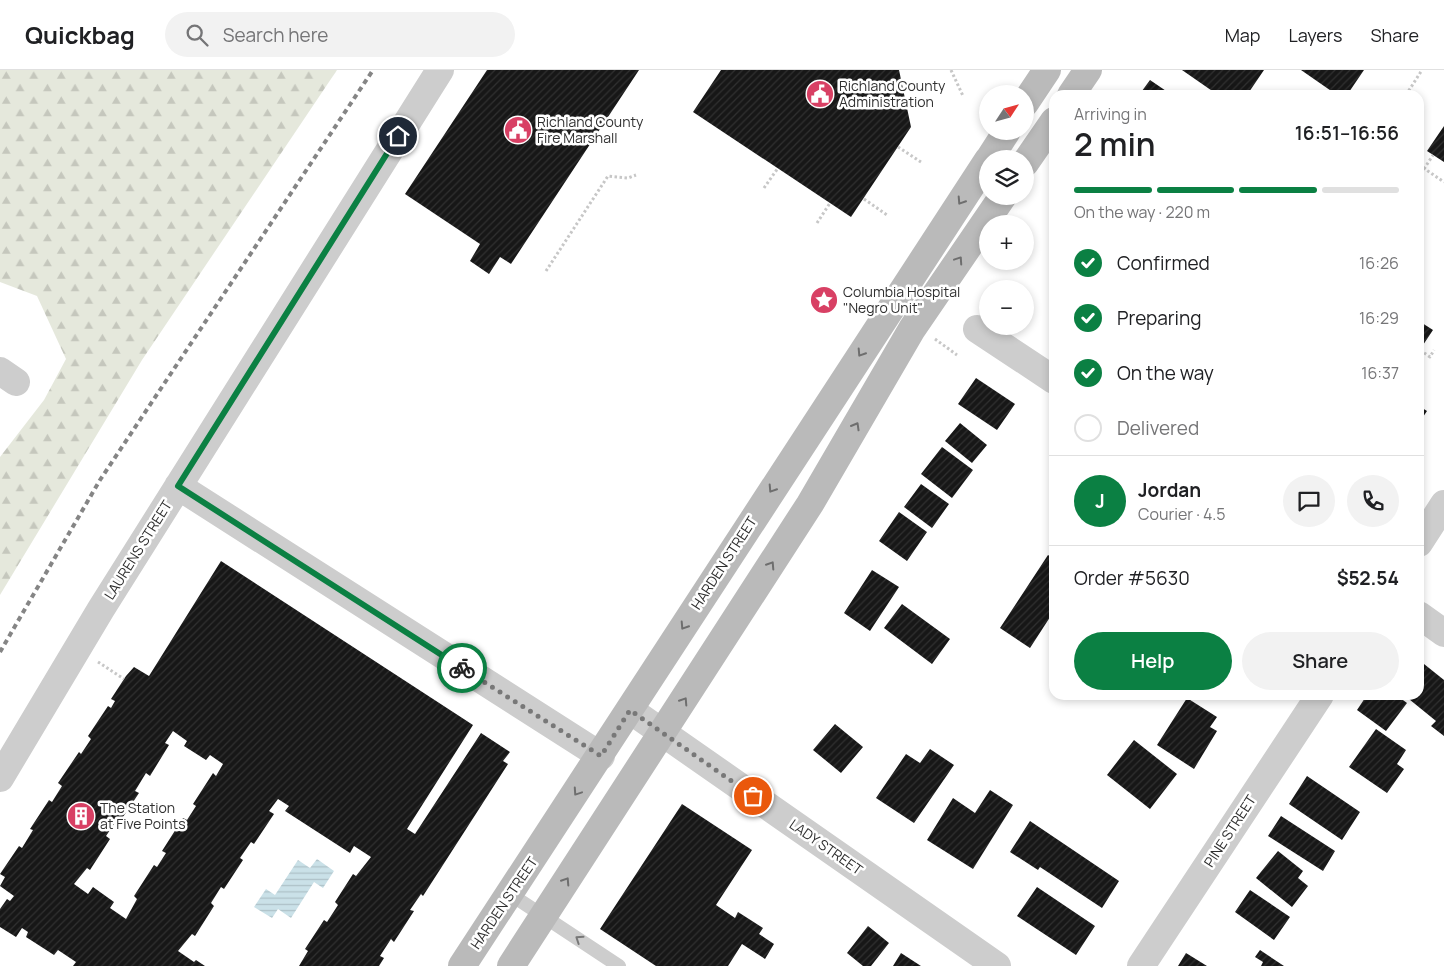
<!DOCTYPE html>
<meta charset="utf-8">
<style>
:root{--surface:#fff;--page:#f2f2f2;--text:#202124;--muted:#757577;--line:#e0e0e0;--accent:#0b8043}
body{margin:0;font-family:Manrope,sans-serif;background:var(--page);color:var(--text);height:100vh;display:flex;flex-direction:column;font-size:19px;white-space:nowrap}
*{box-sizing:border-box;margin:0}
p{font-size:16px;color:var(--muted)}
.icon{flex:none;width:28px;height:28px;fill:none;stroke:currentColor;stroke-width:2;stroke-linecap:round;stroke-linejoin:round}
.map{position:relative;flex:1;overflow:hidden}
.sheet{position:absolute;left:1049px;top:20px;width:375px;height:610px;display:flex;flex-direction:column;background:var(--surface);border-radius:15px;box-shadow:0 2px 8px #0003}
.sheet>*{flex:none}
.needle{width:32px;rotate:54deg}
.tools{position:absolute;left:979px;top:15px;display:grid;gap:10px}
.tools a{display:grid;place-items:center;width:55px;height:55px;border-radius:50%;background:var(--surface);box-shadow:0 2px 8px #0003;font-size:25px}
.pin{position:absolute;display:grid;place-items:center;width:42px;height:42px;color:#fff;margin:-21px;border:2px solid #fff;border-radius:50%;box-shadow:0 1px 5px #0007}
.courier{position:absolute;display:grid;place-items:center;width:50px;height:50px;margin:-25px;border:4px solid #0b8043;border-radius:50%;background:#fff;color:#222;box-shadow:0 1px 6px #0007}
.headline em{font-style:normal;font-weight:600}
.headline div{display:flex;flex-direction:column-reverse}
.headline{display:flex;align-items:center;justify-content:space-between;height:85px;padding:0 25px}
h1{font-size:32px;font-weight:600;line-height:38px}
.bar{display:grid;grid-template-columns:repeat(4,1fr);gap:8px 5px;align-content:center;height:60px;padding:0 25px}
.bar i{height:6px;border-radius:4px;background:var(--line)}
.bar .active{background:var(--accent)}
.bar p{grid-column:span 4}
.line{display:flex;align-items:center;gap:12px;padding:0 25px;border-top:1px solid var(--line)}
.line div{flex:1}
.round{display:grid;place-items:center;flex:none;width:52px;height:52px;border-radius:26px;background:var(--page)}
ol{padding:0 25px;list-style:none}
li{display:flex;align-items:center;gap:15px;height:55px}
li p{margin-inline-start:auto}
li .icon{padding:5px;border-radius:50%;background:var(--accent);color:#fff;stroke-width:4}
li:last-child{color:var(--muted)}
li i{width:28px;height:28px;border:2px solid var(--line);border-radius:50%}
.button{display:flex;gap:10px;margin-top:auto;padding:10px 25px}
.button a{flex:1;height:58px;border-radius:30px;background:var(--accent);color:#fff;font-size:20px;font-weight:600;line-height:58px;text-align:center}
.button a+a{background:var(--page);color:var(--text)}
header{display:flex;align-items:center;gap:30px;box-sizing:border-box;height:70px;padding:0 25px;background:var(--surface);border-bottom:1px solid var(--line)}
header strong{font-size:24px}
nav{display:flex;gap:28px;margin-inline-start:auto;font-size:18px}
.search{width:350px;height:45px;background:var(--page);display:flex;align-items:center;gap:12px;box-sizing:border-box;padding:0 18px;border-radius:28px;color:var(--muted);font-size:19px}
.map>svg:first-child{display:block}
.forest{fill:url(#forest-firs)}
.water{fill:url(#water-rules)}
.building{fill:url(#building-hatch);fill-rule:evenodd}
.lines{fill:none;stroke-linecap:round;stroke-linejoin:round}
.path{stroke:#c7c7c7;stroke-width:3;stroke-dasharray:2.5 2.5;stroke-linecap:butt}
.lane{stroke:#cdcdcd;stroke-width:14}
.street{stroke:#cdcdcd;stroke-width:28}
.secondary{stroke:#bababa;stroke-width:28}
.rail{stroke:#858585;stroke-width:4;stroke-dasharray:5 4;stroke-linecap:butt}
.oneway{stroke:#6e6e6e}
.oneway2{stroke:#777}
.done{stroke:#787878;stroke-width:5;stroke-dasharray:0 9}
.route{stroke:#0b8043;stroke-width:6}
.labels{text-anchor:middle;stroke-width:5;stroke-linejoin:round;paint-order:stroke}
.poi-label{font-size:14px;fill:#303030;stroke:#fff;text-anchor:start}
.street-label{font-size:14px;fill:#303030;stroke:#fff}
</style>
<header>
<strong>Quickbag</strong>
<div class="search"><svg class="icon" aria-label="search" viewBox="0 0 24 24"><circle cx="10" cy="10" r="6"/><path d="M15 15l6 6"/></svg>Search here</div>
<nav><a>Map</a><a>Layers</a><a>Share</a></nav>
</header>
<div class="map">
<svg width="1444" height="896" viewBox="0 0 1444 896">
<defs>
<pattern id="forest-firs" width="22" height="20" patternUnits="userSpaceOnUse" patternTransform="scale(1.25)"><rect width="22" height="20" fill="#e5e8dc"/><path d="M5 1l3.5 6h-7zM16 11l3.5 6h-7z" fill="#c5c7bd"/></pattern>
<pattern id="water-rules" width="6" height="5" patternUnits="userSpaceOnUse" patternTransform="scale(1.25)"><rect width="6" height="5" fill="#cae1e8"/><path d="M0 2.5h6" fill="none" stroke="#aec1c7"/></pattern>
<pattern id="building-hatch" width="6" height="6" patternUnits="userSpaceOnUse" patternTransform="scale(1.25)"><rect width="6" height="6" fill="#171717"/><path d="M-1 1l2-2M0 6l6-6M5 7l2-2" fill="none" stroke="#303030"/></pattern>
</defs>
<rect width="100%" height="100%" fill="#fff"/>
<path class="forest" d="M0,0H337L142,290L0,525V387L44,330L66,289L37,226L0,212Z"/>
<path class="water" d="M317,789L334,801L323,818L314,812L291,848L278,839L272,848L254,837L266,819L275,825L298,790L310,798Z"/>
<path class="building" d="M487,0H639L511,194L500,187L489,204L470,191L480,174L405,124Z
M721,0H899L911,57L851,147L693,42Z
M1182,0H1264L1247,25H1218Z
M1301,0H1364L1347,25H1337Z
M1150,10L1172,25H1139Z
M1444,56V92L1427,81Z
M1419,251L1433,260L1419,281Z
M976,308L1015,334L997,360L958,334Z
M1419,336L1427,341L1419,353Z
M960,353L987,375L972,393L945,371Z
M942,377L973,400L952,428L921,404Z
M921,414L949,434L932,458L904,437Z
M899,442L927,462L907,491L879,471Z
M1048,485L1054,489V541L1030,578L1000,558Z
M221,491L473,655L407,759L415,764L481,663L510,682L503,691L508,694L423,826L421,824L410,840L414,841L394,872L391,869L380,886L384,888L379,896H299L308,881L305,879L324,850L327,852L338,835L335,832L353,804L356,806L371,787L354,776L350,783L285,741L289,736L278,729L269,741L274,744L254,774L251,772L240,788L243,790L224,819L221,817L211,833L214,836L195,866L192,864L178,881L194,892L196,890L205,896H73L76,892L58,880L54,885L26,867L28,862L22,858L16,867L0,857V839L7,829L10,831L14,826L0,816L5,807L0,804L19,776L22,778L33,760L30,759L49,730L52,732L62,716L58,713L79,682L81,684L91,669L88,666L108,636L111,638L115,631L111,629L126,606L134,597L149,606ZM173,661L187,671L184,676L206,690L210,685L223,694L216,706L213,703L193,734L196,736L187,750L183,748L162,781L166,783L157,797L154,795L134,826L137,829L126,849L110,838L114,832L93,817L88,824L74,814L87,798L90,800L110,769L106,766L116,751L119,753L139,723L135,721L146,703L150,706L169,675L165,673Z
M872,500L899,517L870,561L844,543Z
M902,534L950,569L932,594L884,558Z
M1419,590L1444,610V666L1431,656L1436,651L1404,625H1419Z
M1367,625H1396L1407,633L1386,661L1357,640Z
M1187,628L1217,647L1210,657L1217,661L1194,699L1157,675Z
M835,654L863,677L841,703L813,680Z
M1376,659L1406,680L1397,694L1404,699L1387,723L1349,697Z
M1134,670L1177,704L1150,739L1107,705Z
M930,679L954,695L914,753L876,728L906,684L920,693Z
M1307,706L1360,742L1342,770L1289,734Z
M990,720L1013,735L973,799L927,770L953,728L975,743Z
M682,734L752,780L716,835L735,848L738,842L763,858L759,864L774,874L765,889L742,874L728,896H656L600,859Z
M1281,746L1335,781L1323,801L1268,766Z
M1030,751L1119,811L1102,838L1040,797L1038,800L1010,782Z
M1278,781L1303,801L1298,808L1308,816L1292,837L1256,808Z
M1037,817L1095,856L1076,885L1017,846Z
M1250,820L1290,847L1274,870L1235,842Z
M868,856L889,873L871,896H863L847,883Z
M1260,880L1284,896H1261L1263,892L1255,887Z
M901,883L921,896H893Z
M1186,883L1207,896H1178Z"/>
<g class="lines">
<path class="path" d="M951,0L963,26
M1406,25L1422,0
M898,77L921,92
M1419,95L1444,112
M1424,99L1433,85
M764,118L778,98
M864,129L887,145
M817,153L830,133
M546,201L608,106L628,108L636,105
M935,269L957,285
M1420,280L1430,287L1434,280
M98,592L124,609"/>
<path class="lane" d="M510,824L619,896"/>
<path class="street" d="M977,259L1054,310
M0,301L16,312
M178,416L601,686
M1419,473L1444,434
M1419,545L1444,563
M630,640L997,896
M0,708L101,539L440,0
M1141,896L1320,625"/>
<path class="secondary" d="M1071,25L1088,0
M1025,33L1047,0
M989,89L1007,61
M1025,93L1054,51
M462,896C639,629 812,359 988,90
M511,896L810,434L912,259L1003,126"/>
<path class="rail" d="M0,582L100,410L373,0"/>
</g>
<defs><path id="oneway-chevron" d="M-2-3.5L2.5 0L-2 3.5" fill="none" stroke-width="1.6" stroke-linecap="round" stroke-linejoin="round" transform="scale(1.25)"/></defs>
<g class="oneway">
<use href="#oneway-chevron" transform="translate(961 131) rotate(123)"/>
<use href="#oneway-chevron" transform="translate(959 190) rotate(-56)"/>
<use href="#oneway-chevron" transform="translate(861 283) rotate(123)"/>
<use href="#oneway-chevron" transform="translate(856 356) rotate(-60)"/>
<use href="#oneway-chevron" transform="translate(772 419) rotate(123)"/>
<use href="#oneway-chevron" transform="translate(771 495) rotate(-57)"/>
<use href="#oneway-chevron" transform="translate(684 556) rotate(123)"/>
<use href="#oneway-chevron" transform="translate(684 631) rotate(-57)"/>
<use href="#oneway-chevron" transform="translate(577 722) rotate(124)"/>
<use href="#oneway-chevron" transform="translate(566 811) rotate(-57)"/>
</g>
<use class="oneway2" href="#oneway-chevron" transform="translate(579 869) rotate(-146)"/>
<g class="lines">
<path class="done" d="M462,598L601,686L630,640L753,726"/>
<path class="route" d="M398,66L178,416L462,598"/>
</g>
<defs>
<symbol id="civic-disc" viewBox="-11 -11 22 22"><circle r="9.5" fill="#d84064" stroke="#fff"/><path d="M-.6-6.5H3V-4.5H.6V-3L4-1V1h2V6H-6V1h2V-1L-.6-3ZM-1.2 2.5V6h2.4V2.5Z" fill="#fff"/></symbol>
<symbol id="sight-disc" viewBox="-11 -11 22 22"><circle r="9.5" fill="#d84064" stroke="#fff"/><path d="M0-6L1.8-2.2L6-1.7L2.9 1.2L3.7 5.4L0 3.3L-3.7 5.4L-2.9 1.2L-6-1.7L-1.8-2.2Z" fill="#fff"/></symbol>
<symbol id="building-disc" viewBox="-11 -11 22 22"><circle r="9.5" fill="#d84064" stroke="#fff"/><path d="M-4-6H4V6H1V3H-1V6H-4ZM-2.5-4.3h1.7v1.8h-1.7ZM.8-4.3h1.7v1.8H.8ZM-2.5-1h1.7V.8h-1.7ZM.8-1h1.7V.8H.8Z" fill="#fff"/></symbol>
</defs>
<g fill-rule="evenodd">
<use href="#civic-disc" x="804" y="8" width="32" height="32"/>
<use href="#civic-disc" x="502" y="44" width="32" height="32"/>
<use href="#sight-disc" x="808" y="214" width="32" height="32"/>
<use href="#building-disc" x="65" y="730" width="32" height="32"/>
</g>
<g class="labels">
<g class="poi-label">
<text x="839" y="21">Richland County<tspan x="839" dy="16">Administration</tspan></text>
<text x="537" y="57">Richland County<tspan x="537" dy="16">Fire Marshall</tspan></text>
<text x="843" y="227">Columbia Hospital<tspan x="843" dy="16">"Negro Unit"</tspan></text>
<text x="100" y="743">The Station<tspan x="100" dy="16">at Five Points</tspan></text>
</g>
<g class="street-label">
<text transform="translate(138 480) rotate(-58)" y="5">LAURENS STREET</text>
<text transform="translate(724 493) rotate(-57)" y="5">HARDEN STREET</text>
<text transform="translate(1230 761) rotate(-57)" y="5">PINE STREET</text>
<text transform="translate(826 777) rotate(35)" y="5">LADY STREET</text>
<text transform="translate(504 833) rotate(-56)" y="5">HARDEN STREET</text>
</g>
</g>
</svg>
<div class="tools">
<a><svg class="needle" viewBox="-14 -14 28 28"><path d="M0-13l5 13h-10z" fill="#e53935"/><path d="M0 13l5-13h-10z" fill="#757577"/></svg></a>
<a><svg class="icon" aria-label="layers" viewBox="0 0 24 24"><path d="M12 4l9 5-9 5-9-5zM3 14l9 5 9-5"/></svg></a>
<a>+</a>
<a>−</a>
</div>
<div class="pin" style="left:753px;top:726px;background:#ea580c"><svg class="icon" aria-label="bag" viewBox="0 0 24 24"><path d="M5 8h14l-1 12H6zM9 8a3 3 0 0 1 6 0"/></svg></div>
<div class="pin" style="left:398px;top:66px;background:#1f2937"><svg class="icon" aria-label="home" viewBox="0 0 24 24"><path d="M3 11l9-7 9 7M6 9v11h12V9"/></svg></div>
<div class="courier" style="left:462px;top:598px"><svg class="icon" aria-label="bike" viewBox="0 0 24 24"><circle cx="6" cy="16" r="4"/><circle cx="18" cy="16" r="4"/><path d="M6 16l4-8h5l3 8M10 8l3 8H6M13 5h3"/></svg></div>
<section class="sheet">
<div class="headline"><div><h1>2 min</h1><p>Arriving in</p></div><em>16:51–16:56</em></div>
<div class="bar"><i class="active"></i><i class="active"></i><i class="active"></i><i></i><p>On the way · 220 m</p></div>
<ol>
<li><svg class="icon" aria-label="check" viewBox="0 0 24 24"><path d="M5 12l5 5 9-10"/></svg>Confirmed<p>16:26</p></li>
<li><svg class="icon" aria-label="check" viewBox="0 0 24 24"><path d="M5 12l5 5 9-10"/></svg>Preparing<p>16:29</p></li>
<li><svg class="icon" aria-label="check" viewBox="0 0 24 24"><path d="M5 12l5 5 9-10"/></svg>On the way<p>16:37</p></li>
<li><i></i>Delivered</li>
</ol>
<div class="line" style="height:90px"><b class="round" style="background:var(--accent);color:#fff">J</b><div><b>Jordan</b><p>Courier · 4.5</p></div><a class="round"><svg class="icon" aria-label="chat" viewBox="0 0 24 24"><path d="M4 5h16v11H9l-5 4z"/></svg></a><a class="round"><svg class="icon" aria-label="phone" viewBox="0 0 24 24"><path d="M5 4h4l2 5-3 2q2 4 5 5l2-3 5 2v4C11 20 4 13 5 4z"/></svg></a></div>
<div class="line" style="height:65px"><div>Order #5630</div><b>$52.54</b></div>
<div class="button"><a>Help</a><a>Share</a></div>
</section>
</div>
